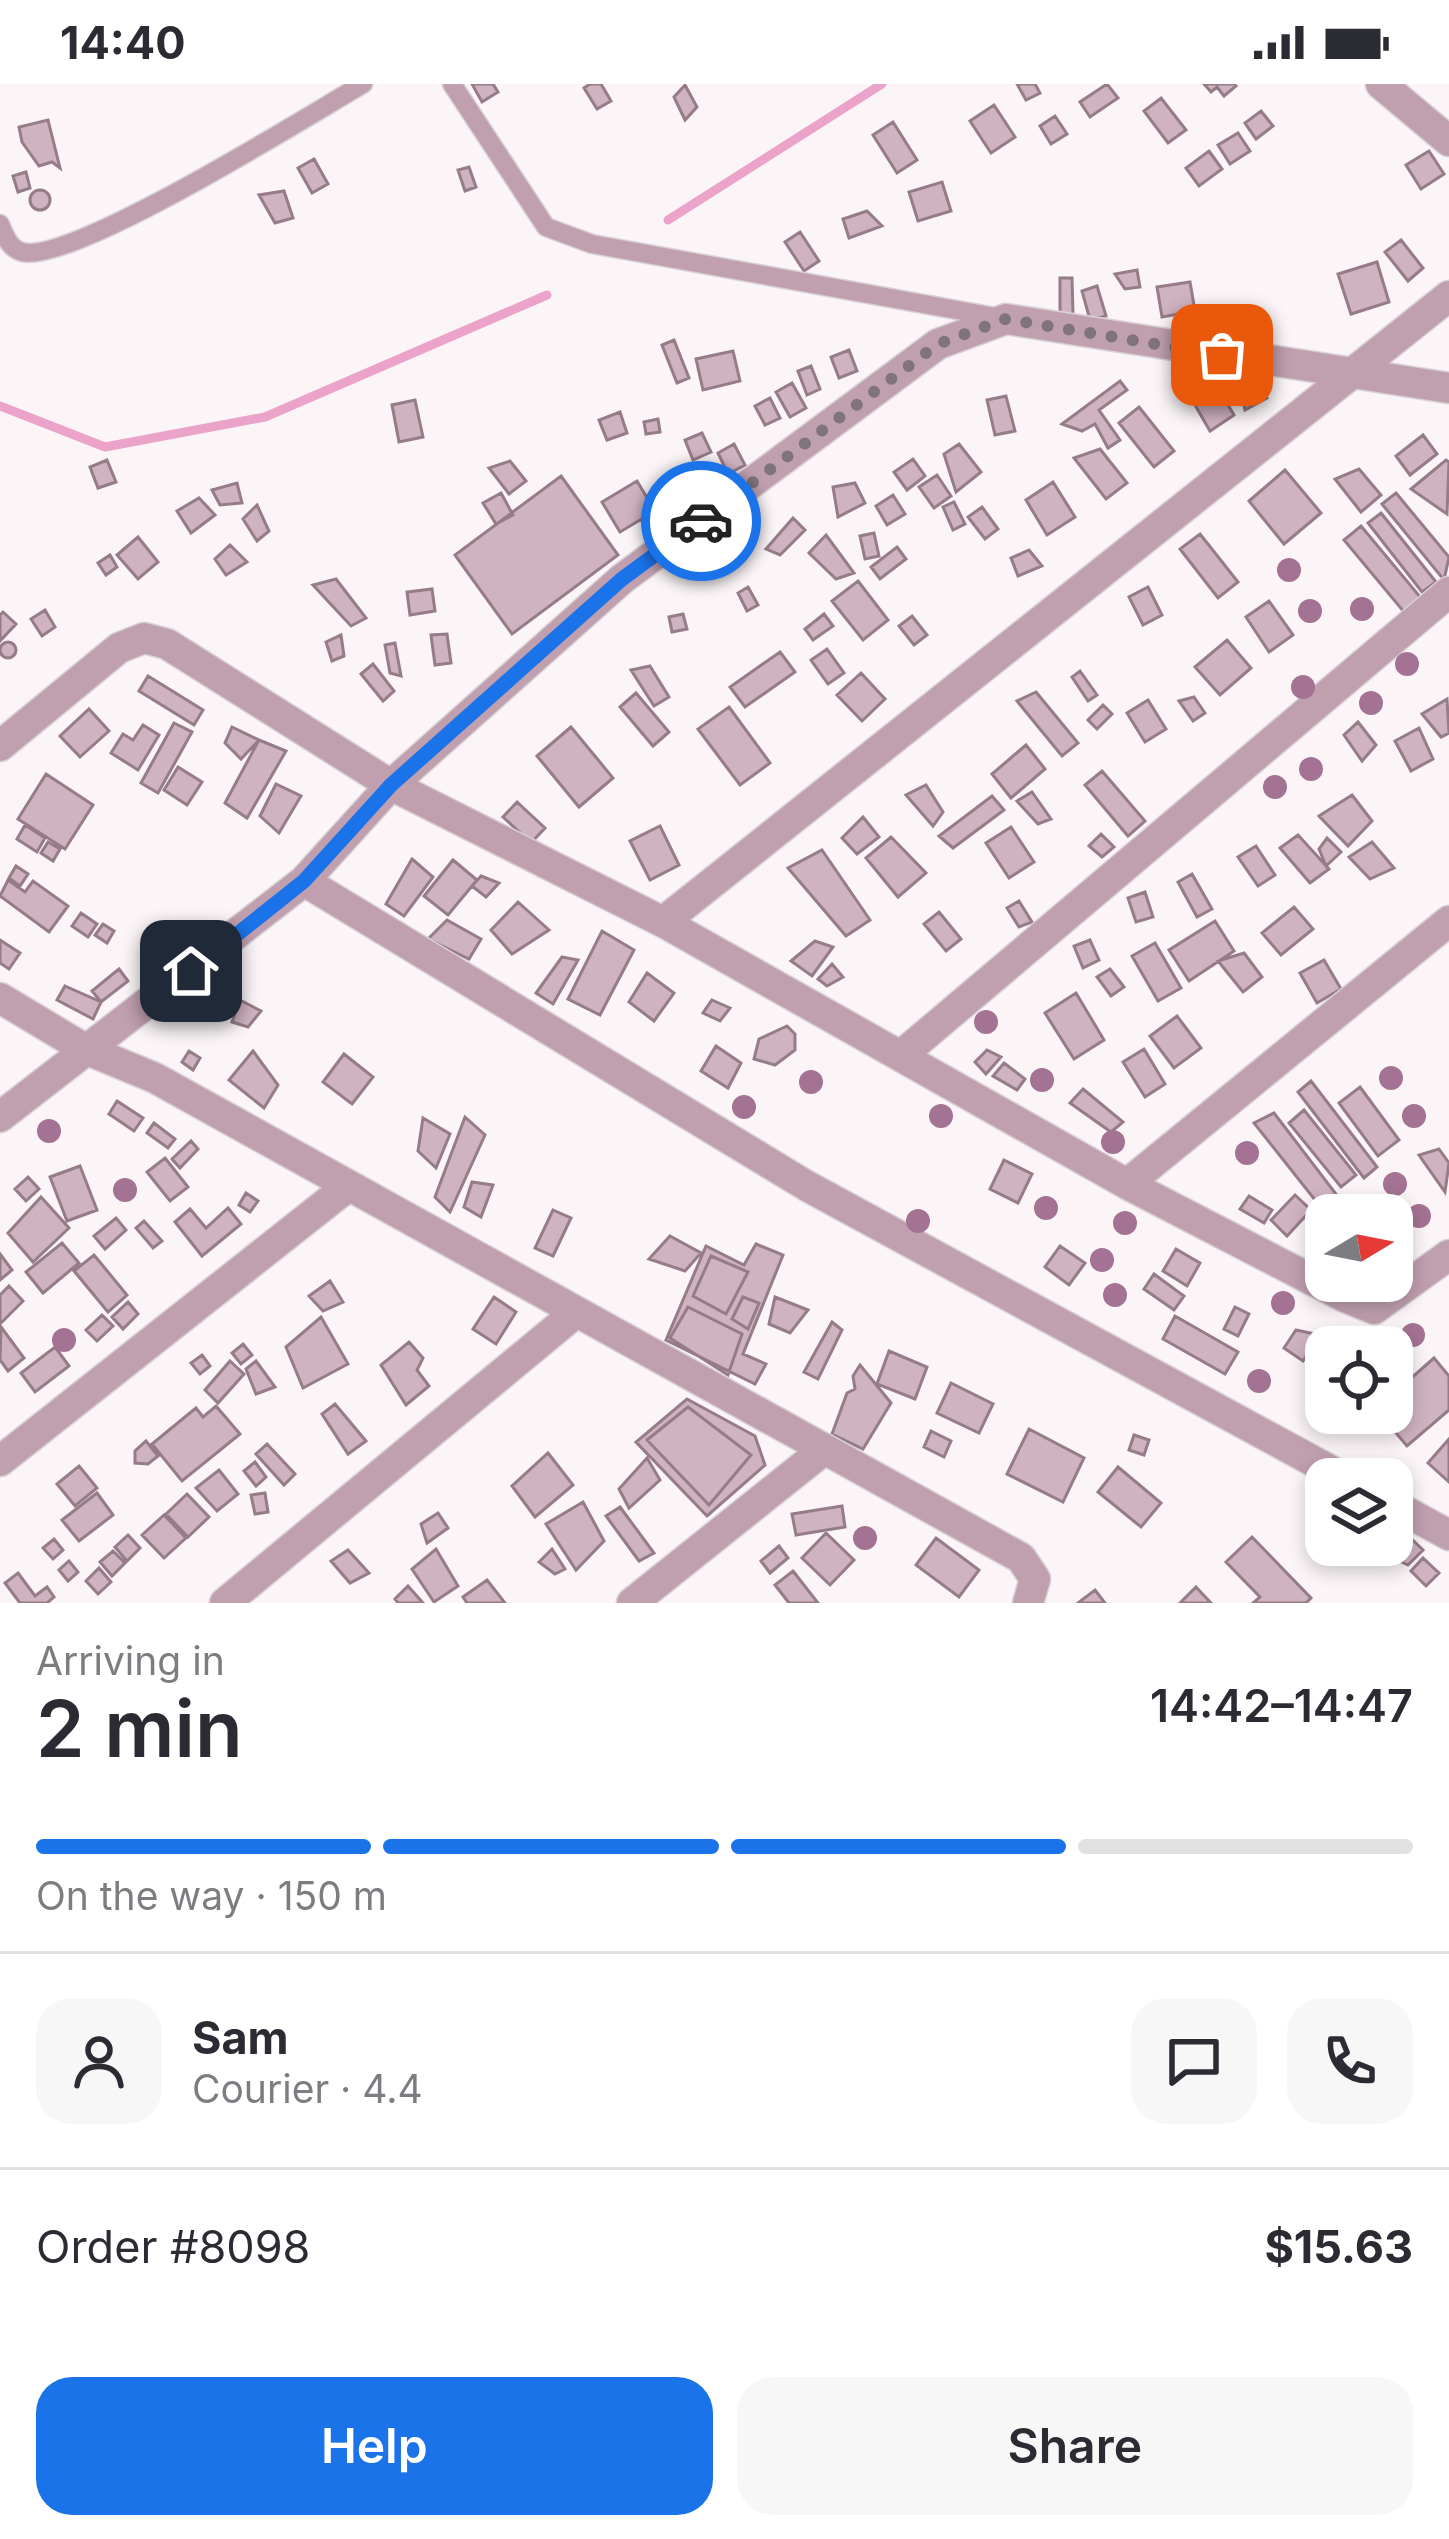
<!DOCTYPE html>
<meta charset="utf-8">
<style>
:root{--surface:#fff;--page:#f7f7f7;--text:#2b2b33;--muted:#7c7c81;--line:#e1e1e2;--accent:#1a73e8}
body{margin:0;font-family:Inter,sans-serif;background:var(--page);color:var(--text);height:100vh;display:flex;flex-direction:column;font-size:45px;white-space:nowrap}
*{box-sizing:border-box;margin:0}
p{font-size:39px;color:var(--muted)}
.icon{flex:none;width:66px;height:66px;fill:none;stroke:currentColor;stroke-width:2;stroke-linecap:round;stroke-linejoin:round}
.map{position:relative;height:1519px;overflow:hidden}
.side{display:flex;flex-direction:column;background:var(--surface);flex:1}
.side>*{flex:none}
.needle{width:78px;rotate:80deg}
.tools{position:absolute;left:1305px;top:1110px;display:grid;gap:24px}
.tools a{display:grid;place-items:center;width:108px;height:108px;border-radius:24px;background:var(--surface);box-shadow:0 6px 18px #0003;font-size:60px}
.pin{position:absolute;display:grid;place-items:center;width:102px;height:102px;color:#fff;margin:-51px;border-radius:24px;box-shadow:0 6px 18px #0006}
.courier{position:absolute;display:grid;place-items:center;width:120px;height:120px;margin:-60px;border:9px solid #1a73e8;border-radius:50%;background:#fff;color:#222;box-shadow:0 3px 15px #0007}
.summary em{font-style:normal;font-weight:600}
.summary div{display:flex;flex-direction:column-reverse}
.summary{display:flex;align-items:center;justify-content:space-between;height:204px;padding:0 36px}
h1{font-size:78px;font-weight:600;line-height:90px}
.bar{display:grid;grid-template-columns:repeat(4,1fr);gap:18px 12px;align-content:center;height:144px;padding:0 36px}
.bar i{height:15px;border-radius:9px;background:var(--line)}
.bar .selected{background:var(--accent)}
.bar p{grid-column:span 4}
.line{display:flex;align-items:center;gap:30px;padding:0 36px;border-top:3px solid var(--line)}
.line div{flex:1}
.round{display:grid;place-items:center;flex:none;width:126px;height:126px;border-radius:36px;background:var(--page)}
.primary-button{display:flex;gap:24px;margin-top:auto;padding:24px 36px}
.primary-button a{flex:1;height:138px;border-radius:36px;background:var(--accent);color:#fff;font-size:48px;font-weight:600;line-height:138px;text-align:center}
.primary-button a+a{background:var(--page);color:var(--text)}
.status{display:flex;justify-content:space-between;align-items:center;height:84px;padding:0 60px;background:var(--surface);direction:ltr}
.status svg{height:33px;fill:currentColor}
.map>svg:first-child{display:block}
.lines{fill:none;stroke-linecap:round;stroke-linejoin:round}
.stream{stroke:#eca3c9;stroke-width:9}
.building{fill:#d0b3c1;stroke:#967b88;stroke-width:3}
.service-casing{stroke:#d8d1d5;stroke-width:21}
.minor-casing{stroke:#d8d1d5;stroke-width:33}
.service{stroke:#c09faf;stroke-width:18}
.minor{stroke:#c09faf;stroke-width:30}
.tree{fill:#a47292}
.done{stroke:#7e7479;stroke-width:12;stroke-dasharray:0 21.6}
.route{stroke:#1a73e8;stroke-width:15}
</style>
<div class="status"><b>14:40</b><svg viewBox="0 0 49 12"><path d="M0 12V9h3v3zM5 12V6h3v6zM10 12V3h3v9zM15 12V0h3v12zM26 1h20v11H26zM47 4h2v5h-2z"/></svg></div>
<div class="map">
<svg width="1449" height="1519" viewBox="0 0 1449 1519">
<rect width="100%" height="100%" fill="#fbf5f8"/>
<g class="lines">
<path class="stream" d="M668,136L882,0
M0,322L105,363L265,333L547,211"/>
</g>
<path class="building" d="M472,0H493L498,8L482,18Z
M590,0H601L611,17L597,25L584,4Z
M1017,0H1035L1040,9L1026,16Z
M1107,0L1118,14L1090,33L1080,18Z
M1204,0H1234L1236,2L1224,12L1217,3L1211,8Z
M685,1L697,23L685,36L674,13Z
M1161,14L1186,46L1168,59L1144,27Z
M994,21L1015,53L991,69L970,37Z
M1261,27L1273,42L1256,55L1245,39Z
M1055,32L1067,50L1051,60L1040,42Z
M48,36L60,84L52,78L39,82L22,58L19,43Z
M893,38L917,76L897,89L873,51Z
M1238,49L1250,67L1230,80L1218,61Z
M1209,67L1222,85L1199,102L1186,84Z
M1429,67L1444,90L1421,105L1406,81Z
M314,75L328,100L312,109L298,84Z
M469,83L476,103L465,107L458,86Z
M26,88L30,104L18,108L13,92Z
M942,98L951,127L918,137L909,108Z
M30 116a10 10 0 1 1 20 0a10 10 0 1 1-20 0Z
M284,107L293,134L275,139L259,111Z
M867,127L882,142L849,154L843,135Z
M800,148L819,177L804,187L785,158Z
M1401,156L1423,184L1408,197L1385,168Z
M1377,178L1389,218L1351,230L1338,190Z
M1137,186L1140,203L1125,205L1115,190Z
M1060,194H1072L1073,230H1060Z
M1190,198L1195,227L1162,233L1157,203Z
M1097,202L1106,232L1090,236L1082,207Z
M674,256L689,294L677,299L662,261Z
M849,266L857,287L839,294L831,273Z
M733,267L740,297L703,306L696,275Z
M811,282L820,305L807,311L798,287Z
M1120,297L1127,306L1099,326L1120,356L1108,364L1095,340L1082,347L1062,340Z
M792,299L806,324L790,333L776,308Z
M1259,300L1267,314L1245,326L1242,311Z
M1219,306L1234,331L1210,347L1195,321Z
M1006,312L1015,347L995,351L987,316Z
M770,314L780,334L765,341L755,322Z
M415,316L423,353L399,358L392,321Z
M1139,323L1174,367L1154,383L1119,339Z
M620,328L627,349L607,356L599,336Z
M658,335L660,348L646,350L644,338Z
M702,349L711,368L693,376L685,356Z
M1423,351L1437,370L1410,391L1396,372Z
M734,360L745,381L728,390L718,369Z
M959,360L981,388L956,408L944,370Z
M1100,365L1127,399L1106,415L1074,374Z
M913,375L925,392L907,406L894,388Z
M107,376L116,398L98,404L90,383Z
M1446,376L1449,378L1447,430L1411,405Z
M510,377L526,397L509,410L489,384Z
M1359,385L1381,411L1361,428L1335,395Z
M1285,386L1321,429L1284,460L1249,417Z
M937,391L951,412L934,424L919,403Z
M561,392L618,471L512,550L455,471Z
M637,397L655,427L620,448L602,418Z
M1053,398L1075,433L1047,451L1026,416Z
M237,399L242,419L220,421L212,406Z
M855,399L865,419L838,433L833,403Z
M501,409L513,431L496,440L483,419Z
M1396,409L1449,473L1444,496L1382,420Z
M893,411L905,430L887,441L876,422Z
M199,414L215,431L191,449L177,427Z
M954,418L965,440L953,446L943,423Z
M257,421L269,447L257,457L243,435Z
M672,422L682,440L651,456L642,437Z
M982,423L998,445L985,455L968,433Z
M1381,429L1436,498L1422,508L1368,439Z
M793,434L805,446L780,471L766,465Z
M1361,442L1421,514L1404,528L1344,456Z
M874,449L879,472L865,475L860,452Z
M1200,450L1238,498L1218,514L1180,465Z
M826,451L854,489L836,495L809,469Z
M138,453L158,478L138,495L117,471Z
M230,461L247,478L226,491L215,475Z
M897,463L906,475L880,495L871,483Z
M1029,466L1042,482L1018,492L1011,474Z
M110,471L117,483L106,491L98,479Z
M336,495L366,534L351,542L313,501Z
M858,497L888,536L863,556L832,517Z
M748,503L758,521L747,527L738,509Z
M1148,503L1162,531L1143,541L1129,513Z
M432,505L435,527L410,531L407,508Z
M1269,517L1293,551L1269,568L1246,533Z
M45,526L55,543L42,552L31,535Z
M3,528L16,540L0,557V531Z
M683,530L687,545L672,548L669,533Z
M824,530L833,542L813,556L805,545Z
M912,532L927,551L914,561L899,542Z
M447,550L451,579L435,581L431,551Z
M341,551L344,572L332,577L326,558Z
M1227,556L1251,584L1220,611L1195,583Z
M0 566a8 8 0 1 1 16 0a8 8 0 1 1-16 0Z
M395,559L401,592L390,589L385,561Z
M827,565L844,589L828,600L811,576Z
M780,568L795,588L745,623L730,603Z
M373,580L394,607L383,617L361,590Z
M650,582L669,613L654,622L631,586Z
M1080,587L1097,611L1088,617L1072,593Z
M861,589L885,615L862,637L837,611Z
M148,592L203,626L194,641L139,607Z
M1036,608L1078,659L1062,672L1017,617Z
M636,609L669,648L653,662L620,623Z
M1194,613L1205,629L1193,637L1179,617Z
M1447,615L1449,649L1441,653L1422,630Z
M1148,616L1166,645L1145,658L1127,629Z
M1103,621L1112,630L1097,645L1088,636Z
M729,623L770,679L740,701L698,645Z
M89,625L109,647L80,673L60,652Z
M1358,638L1376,661L1362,677L1344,651Z
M174,639L192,648L158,709L141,699Z
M143,641L159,651L138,686L111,669L123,650L133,656Z
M232,643L259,656L241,675L225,659Z
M571,643L613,694L579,723L537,672Z
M1419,644L1433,675L1411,687L1395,657Z
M259,656L286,667L247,734L225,719Z
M1026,661L1045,685L1011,714L992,690Z
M178,683L202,698L187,721L164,706Z
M1102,687L1145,737L1128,752L1085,701Z
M46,690L93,721L65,765L18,735Z
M276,700L301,712L279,749L260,732Z
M926,701L943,728L933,742L906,711Z
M1032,708L1051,735L1038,740L1017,717Z
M1352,711L1372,737L1348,762L1319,732Z
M992,712L1004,726L953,764L939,752Z
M517,718L545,744L531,759L503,733Z
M863,733L879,753L857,770L842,754Z
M25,741L45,754L37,768L17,755Z
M660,742L679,781L650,796L630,757Z
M1011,743L1034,778L1009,794L986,759Z
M1101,750L1114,763L1102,773L1089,762Z
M1298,751L1329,785L1310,799L1280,764Z
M891,753L926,789L898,813L866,774Z
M1327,754L1341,768L1326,782L1319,765Z
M48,758L60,765L53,777L41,769Z
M1372,758L1394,784L1370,795L1349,773Z
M1256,762L1275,791L1258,802L1238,773Z
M822,766L870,836L846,852L788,784Z
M412,775L433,793L404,832L386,820Z
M453,776L477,796L448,831L424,812Z
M16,782L28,790L20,802L9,794Z
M1192,790L1212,825L1197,833L1178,798Z
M481,792L499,799L486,813L472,802Z
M8,796L25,808L33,797L68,822L49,848L0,812Z
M1145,808L1153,833L1136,838L1128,814Z
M1019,817L1032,838L1019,843L1007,824Z
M518,818L549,846L512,870L491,846Z
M1294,823L1313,845L1281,871L1262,849Z
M939,828L961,855L946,867L924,840Z
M81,829L97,840L88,853L72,842Z
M447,836L481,855L469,875L428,855Z
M1215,837L1234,867L1189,897L1169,866Z
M103,840L114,847L107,859L95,851Z
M602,847L634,866L600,931L568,915Z
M0,856L20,869L9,885L0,879Z
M1090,856L1099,876L1083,884L1074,862Z
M815,857L833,863L812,892L791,877Z
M1155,859L1181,904L1158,917L1132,872Z
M1244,869L1262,893L1243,908L1218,877Z
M562,873L578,876L553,920L536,909Z
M1324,876L1341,905L1317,919L1300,889Z
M158,877L165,883L154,898L145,893Z
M832,880L843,893L827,902L818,895Z
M119,885L128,897L101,918L92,907Z
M1110,885L1124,903L1111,912L1097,893Z
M647,889L674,909L654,937L629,918Z
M65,902L101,918L93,935L57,916Z
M1076,909L1104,956L1074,975L1045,929Z
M240,916L261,927L248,943L232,938Z
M712,916L730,924L720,937L703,929Z
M1177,932L1201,964L1174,984L1150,952Z
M787,942L795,950V966L775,981L754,975L759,955Z
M716,962L741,979L728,1004L701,987Z
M1144,965L1165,1000L1145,1013L1123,978Z
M987,966L1001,973L986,990L975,978Z
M189,967L200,974L193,986L182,978Z
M253,967L278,1001L264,1024L229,996Z
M344,970L373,993L352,1020L323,998Z
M1004,979L1025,995L1017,1006L993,992Z
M1311,997L1377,1083L1364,1094L1298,1008Z
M1360,1003L1399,1056L1378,1072L1339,1019Z
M1083,1005L1123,1038L1111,1048L1070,1019Z
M117,1017L143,1034L134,1047L109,1030Z
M1304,1026L1356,1091L1341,1103L1289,1039Z
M1274,1029L1336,1110L1319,1121L1254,1039Z
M465,1033L485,1051L450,1128L435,1113Z
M423,1034L450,1050L436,1084L418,1067Z
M154,1039L175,1055L168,1064L147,1049Z
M191,1057L198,1065L180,1084L172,1075Z
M1439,1065L1449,1079L1445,1108L1419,1071Z
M165,1074L188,1103L170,1117L147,1088Z
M1004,1076L1032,1090L1018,1119L990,1105Z
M80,1082L97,1126L67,1137L50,1093Z
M28,1093L39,1105L26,1117L15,1105Z
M472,1098L493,1101L481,1133L464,1123Z
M246,1109L258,1117L250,1128L239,1121Z
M1295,1111L1311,1126L1287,1152L1271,1136Z
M1249,1112L1272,1126L1264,1139L1240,1125Z
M41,1113L69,1144L33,1178L8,1149Z
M228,1124L241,1140L202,1172L175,1138L190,1125L206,1144Z
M553,1126L571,1134L553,1172L535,1164Z
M116,1134L126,1146L105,1165L94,1152Z
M144,1137L162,1157L153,1164L136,1144Z
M1326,1142V1165L1314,1155Z
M670,1152L701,1169L685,1187L649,1175Z
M62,1159L79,1179L43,1209L26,1188Z
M756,1160L783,1171L743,1270L766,1280L755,1300L666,1256L706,1162L744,1181Z
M1060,1162L1085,1179L1069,1201L1045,1183Z
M1176,1165L1200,1179L1187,1202L1163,1187Z
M0,1170L12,1186L0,1196Z
M94,1171L127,1211L108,1228L74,1187Z
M711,1172L748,1188L726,1230L693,1212Z
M1154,1190L1184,1212L1174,1226L1144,1205Z
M330,1197L343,1218L323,1227L309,1212Z
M9,1202L23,1217L0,1240V1211Z
M494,1213L516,1228L496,1260L473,1245Z
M743,1213L759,1219L748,1245L732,1235Z
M775,1213L808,1226L790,1249L769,1240Z
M128,1218L138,1230L123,1245L112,1233Z
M688,1223L742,1250L728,1291L670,1254Z
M1235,1223L1249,1230L1238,1252L1224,1245Z
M102,1231L113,1242L97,1257L86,1246Z
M1175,1232L1238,1268L1225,1290L1163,1255Z
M321,1233L348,1280L303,1304L286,1263Z
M832,1238L842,1246L818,1295L804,1288Z
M1,1243L24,1274L8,1287L0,1276Z
M1296,1246L1320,1251L1303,1277L1284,1264Z
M409,1258L423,1274L417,1286L429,1302L406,1321L381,1281Z
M243,1260L252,1271L241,1280L232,1269Z
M55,1263L69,1282L35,1308L21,1289Z
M889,1267L927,1283L915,1315L877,1300Z
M202,1271L210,1282L200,1290L191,1279Z
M1434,1274L1449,1292V1326L1407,1362L1379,1329H1392V1311Z
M230,1277L244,1290L218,1319L205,1306Z
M256,1277L275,1303L256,1310L246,1285Z
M860,1281L891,1319L863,1365L832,1350L847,1309L855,1305L853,1292Z
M951,1299L993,1320L979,1349L937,1329Z
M687,1315L755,1352L765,1381L707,1432L636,1358Z
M1326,1319V1329L1350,1330L1340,1346L1318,1331Z
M335,1320L366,1357L348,1370L322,1330Z
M216,1322L240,1350L182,1397L152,1360L196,1324L203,1333Z
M688,1323L751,1371L709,1421L647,1356Z
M1029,1345L1084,1374L1063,1418L1007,1390Z
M931,1347L951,1357L944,1373L924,1363Z
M1134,1351L1149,1356L1144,1371L1129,1366Z
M1449,1355V1398L1428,1379Z
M146,1357L158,1372L148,1380L135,1379V1367Z
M267,1360L295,1390L284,1401L256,1370Z
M548,1369L573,1401L535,1433L512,1402Z
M647,1374L660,1396L629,1424L619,1405Z
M255,1378L266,1393L256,1402L244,1387Z
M79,1382L97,1404L75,1422L57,1400Z
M1118,1383L1161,1419L1141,1443L1098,1408Z
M219,1386L238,1410L217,1427L196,1404Z
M97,1409L113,1431L79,1457L62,1436Z
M265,1409L268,1428L255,1430L251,1411Z
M187,1410L209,1433L188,1453L166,1430Z
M583,1418L604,1457L576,1486L546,1440Z
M842,1422L845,1443L796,1451L792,1430Z
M620,1423L654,1469L639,1477L606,1432Z
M438,1429L448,1444L427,1459L421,1440Z
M164,1431L186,1454L164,1474L142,1451Z
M1392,1436L1423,1466L1408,1481L1372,1464L1392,1461Z
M826,1449L854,1476L830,1501L802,1474Z
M128,1451L140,1464L127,1477L115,1463Z
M1252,1453L1311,1514L1306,1519H1253L1260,1513L1226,1478Z
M936,1454L979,1486L959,1513L916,1481Z
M54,1455L63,1466L53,1475L43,1464Z
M779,1462L788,1474L770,1489L761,1477Z
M436,1465L458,1502L434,1518L412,1485Z
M552,1465L565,1485L555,1490L539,1478Z
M348,1466L369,1489L350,1499L331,1477Z
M113,1467L125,1479L112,1492L100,1478Z
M1423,1474L1439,1489L1426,1502L1411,1487Z
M69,1477L78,1488L68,1497L59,1486Z
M99,1484L111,1498L98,1510L86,1497Z
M793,1487L818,1519H789L775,1501Z
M18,1489L35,1512L47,1503L54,1513L47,1519H20L5,1499Z
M487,1496L505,1519H467L463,1513Z
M408,1502L423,1519H398L395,1515Z
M1196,1503L1211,1519H1180Z
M1095,1506L1105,1519H1078Z"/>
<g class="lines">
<defs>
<path id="service" d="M452,0L546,143L592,160L1001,234
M0,140C5,152 9,164 22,168C71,181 309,31 363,0"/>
<path id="minor" d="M1381,0L1449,57
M0,662L119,564L144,554L167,560L391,701L663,838L1127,1100L1345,1213L1374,1225L1449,1171
M304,797L807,1102L1346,1395
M663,838L1449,212
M0,914L85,965L155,994L1021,1474L1035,1495L1028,1519
M904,969L1449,508
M0,1033L304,797L391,701L622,495L938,260L1006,235L1449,304
M1127,1100L1449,837
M0,1377L347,1103
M1392,1420L1449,1451
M225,1519L574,1230
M632,1519L821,1368"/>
</defs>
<use href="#service" class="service-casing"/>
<use href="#minor" class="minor-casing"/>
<use href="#service" class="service"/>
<use href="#minor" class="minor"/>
</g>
<g class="tree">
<circle cx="1289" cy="486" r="12"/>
<circle cx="1362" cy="525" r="12"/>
<circle cx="1310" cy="527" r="12"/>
<circle cx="1407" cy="580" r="12"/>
<circle cx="1303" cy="603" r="12"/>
<circle cx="1371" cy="619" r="12"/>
<circle cx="1311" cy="685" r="12"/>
<circle cx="1275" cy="703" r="12"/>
<circle cx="986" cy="938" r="12"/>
<circle cx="1391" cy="994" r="12"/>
<circle cx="1042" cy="996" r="12"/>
<circle cx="811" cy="998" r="12"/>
<circle cx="744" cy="1023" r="12"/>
<circle cx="941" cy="1032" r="12"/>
<circle cx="1414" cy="1032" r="12"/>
<circle cx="49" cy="1047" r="12"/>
<circle cx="1113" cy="1058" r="12"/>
<circle cx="1247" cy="1069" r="12"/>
<circle cx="1395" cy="1100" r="12"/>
<circle cx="125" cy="1106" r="12"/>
<circle cx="1046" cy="1124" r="12"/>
<circle cx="1419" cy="1132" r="12"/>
<circle cx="918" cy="1137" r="12"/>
<circle cx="1125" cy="1139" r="12"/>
<circle cx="1102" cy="1176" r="12"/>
<circle cx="1115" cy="1211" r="12"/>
<circle cx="1283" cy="1219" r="12"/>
<circle cx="1413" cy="1251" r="12"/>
<circle cx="64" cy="1256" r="12"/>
<circle cx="1259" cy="1297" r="12"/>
<circle cx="865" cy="1454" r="12"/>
</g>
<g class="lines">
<path class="done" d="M701,437L938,260L1006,235L1222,271"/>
<path class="route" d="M191,887L304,797L391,701L622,495L701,437"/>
</g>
</svg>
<div class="tools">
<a><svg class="needle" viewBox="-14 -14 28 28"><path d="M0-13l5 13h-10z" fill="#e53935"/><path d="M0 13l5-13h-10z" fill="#7c7c81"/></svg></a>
<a><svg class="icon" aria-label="locate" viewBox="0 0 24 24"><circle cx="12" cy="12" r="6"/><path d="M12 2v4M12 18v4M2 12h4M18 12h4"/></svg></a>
<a><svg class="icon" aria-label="layers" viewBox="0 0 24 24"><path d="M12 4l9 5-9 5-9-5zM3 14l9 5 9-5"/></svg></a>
</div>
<div class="pin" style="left:1222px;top:271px;background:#ea580c"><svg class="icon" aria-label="bag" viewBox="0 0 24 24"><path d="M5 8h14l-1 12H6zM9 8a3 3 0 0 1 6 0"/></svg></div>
<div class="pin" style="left:191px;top:887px;background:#1f2937"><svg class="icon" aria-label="home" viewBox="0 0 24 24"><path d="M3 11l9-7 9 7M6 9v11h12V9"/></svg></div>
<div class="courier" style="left:701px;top:437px"><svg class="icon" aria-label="car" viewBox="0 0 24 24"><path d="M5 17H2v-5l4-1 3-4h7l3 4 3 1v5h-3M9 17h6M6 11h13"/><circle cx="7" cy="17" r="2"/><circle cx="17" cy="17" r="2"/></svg></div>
</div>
<section class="side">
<div class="summary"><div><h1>2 min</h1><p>Arriving in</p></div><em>14:42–14:47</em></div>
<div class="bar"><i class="selected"></i><i class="selected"></i><i class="selected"></i><i></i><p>On the way · 150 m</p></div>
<div class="line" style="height:216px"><a class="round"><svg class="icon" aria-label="person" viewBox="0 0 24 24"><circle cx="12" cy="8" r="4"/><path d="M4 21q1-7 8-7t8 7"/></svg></a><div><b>Sam</b><p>Courier · 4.4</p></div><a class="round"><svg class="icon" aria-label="chat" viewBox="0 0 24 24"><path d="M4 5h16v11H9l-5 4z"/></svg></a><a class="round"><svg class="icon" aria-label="phone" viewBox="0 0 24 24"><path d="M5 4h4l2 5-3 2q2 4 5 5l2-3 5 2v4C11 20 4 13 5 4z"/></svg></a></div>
<div class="line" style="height:156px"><div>Order #8098</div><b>$15.63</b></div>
<div class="primary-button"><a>Help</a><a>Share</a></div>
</section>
